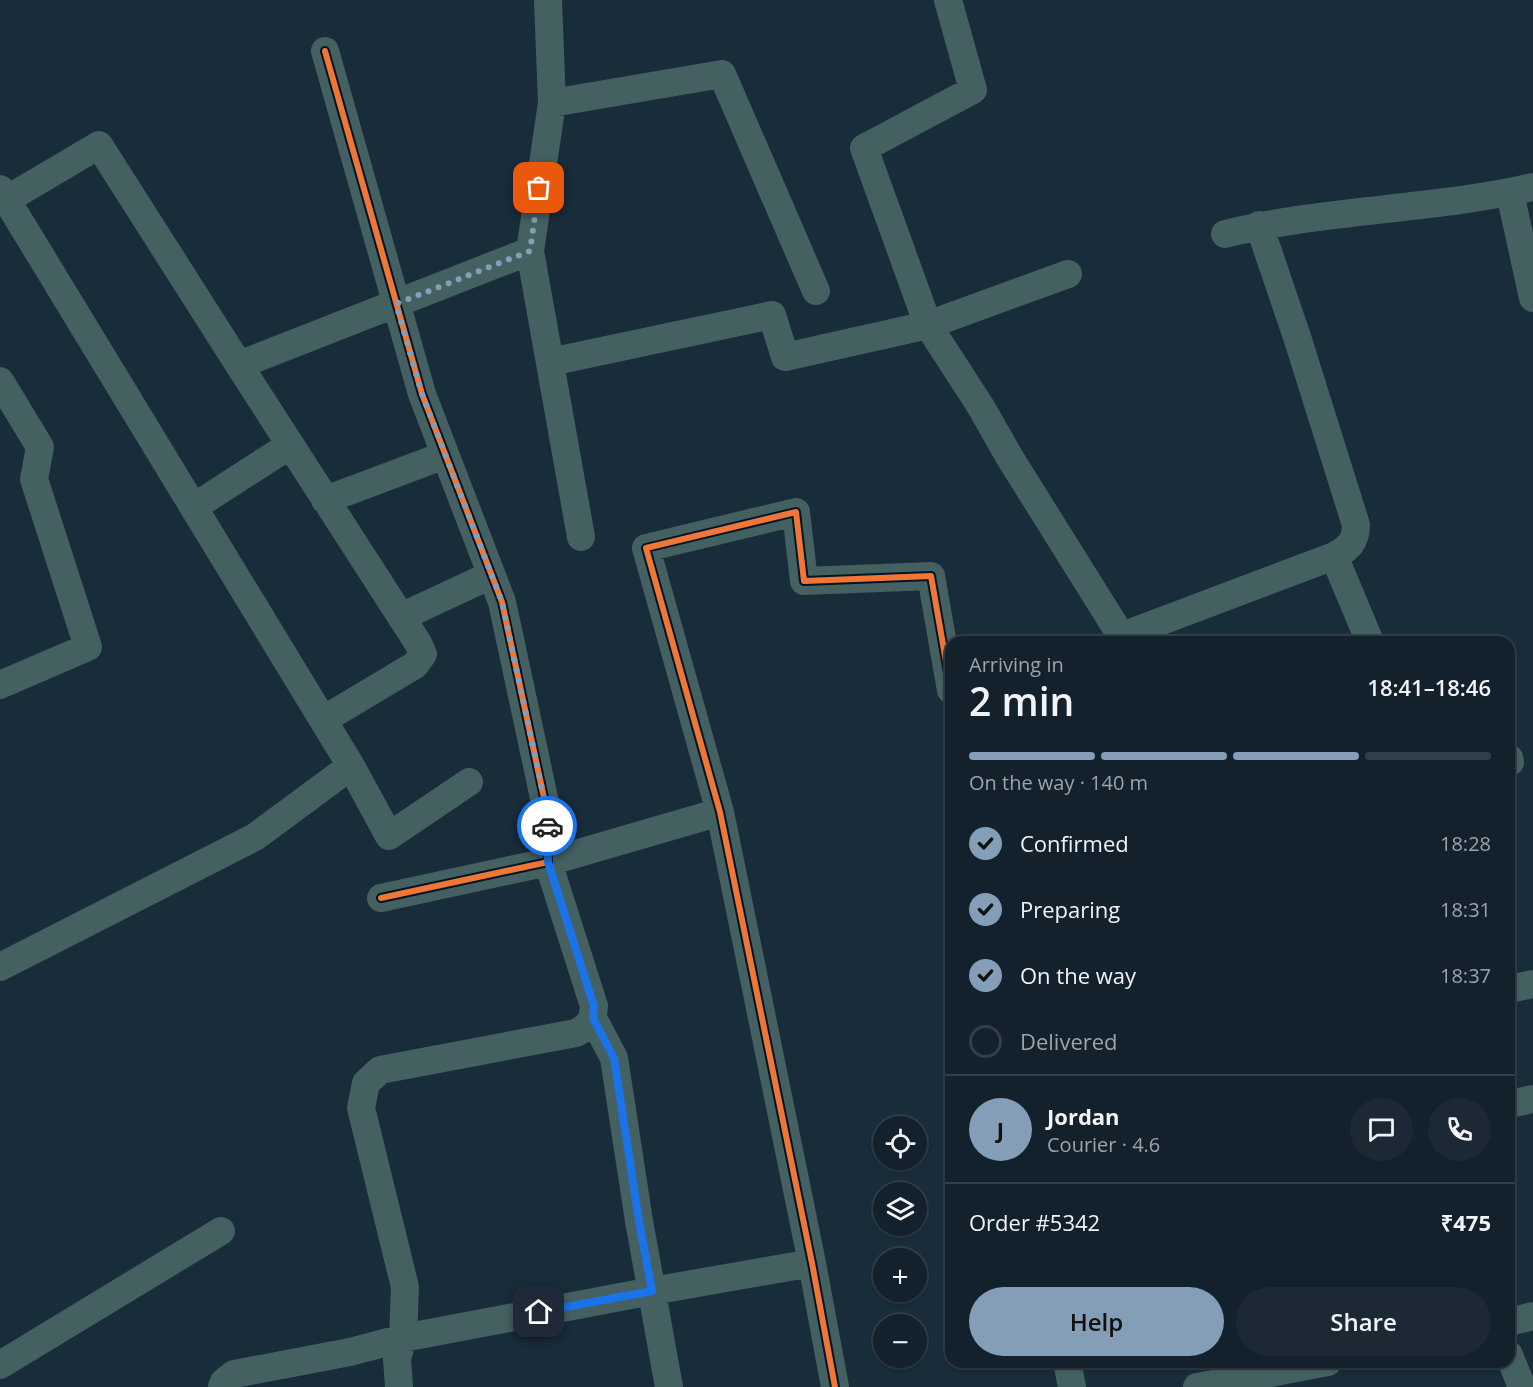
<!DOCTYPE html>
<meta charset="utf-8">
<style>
:root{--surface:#13212c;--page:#1c2934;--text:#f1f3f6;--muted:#9da3a9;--line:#323e48;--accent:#839eb6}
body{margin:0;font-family:"Open Sans",sans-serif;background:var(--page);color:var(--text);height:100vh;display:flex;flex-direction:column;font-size:22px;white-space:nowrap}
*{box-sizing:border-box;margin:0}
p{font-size:20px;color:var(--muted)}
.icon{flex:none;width:33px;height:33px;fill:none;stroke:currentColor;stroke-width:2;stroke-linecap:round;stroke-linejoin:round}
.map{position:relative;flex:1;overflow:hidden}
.panel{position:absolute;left:945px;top:636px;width:570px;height:732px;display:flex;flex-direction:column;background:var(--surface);border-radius:18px;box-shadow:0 2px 4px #0004,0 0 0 2px var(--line)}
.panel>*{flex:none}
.controls{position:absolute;left:873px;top:1116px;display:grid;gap:12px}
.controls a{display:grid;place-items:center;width:54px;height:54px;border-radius:50%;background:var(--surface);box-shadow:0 2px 4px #0004,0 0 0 2px var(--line);font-size:30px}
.pin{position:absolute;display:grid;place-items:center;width:51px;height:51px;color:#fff;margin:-26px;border-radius:12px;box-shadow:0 3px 9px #0006}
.courier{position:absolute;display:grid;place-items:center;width:60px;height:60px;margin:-30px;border:4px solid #1a73e8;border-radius:50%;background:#fff;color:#222;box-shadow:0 2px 8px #0007}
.overview em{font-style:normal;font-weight:600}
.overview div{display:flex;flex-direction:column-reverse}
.overview{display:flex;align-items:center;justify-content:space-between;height:102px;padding:0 24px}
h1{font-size:39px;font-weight:600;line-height:45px}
.bar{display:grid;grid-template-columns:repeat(4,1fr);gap:9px 6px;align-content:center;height:72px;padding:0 24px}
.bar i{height:8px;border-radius:4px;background:var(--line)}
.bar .on{background:var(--accent)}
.bar p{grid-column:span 4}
.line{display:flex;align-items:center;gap:15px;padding:0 24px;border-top:2px solid var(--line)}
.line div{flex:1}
.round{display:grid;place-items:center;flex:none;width:63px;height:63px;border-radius:32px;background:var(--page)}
ol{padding:0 24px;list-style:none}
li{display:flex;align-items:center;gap:18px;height:66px}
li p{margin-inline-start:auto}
li .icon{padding:6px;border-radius:50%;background:var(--accent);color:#111;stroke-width:4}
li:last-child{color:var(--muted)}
li i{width:33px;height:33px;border:3px solid var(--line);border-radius:50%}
.primary-button{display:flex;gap:12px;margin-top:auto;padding:12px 24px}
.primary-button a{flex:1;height:69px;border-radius:36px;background:var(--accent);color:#111;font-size:24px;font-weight:600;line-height:69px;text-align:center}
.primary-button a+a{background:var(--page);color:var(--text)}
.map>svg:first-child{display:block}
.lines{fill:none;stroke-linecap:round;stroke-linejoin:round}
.minor{stroke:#456061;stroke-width:28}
.cycleway-casing{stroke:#001529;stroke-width:10}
.cycleway{stroke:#f07635;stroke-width:6}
.done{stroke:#839eb6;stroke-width:6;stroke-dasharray:0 10.8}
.route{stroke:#1a73e8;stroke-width:8}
</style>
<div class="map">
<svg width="1533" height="1387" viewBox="0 0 1533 1387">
<rect width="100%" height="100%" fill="#192c3a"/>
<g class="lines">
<path class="minor" d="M548,0L552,103L530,251L581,537
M948,0L973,90L864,148L928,325L981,407L1010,458L1125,642
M325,51L422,394L502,602L547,812L548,862L381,898
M552,103L722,74L816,291
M0,189L351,766
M1510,193L1533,298
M6,200L99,145L239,365L530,251
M1225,234C1326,209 1432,210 1533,187
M550,362L772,315L785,357L928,325L1068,274
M239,365L418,643L423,654L415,665L323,720
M0,381L40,447L34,479L88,647L0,685
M325,500L445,455
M194,507L290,445
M1334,556L1370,642
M401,617L491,575
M1122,636L1334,556C1348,549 1356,542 1356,525L1298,340L1259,225
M1509,758L1510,762
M0,967L255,837L351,766L389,836L469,782
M1509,989L1533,984
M593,1018L614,1058L639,1221L669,1387
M1509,1104L1533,1099
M1509,1322L1533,1316
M1509,1355L1522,1387
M1067,1362L1072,1387
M0,1365L221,1231
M222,1387L224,1382L234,1374L350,1352L403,1338L652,1291L812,1263
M399,1387L397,1359L403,1338L405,1287L361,1108L366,1083L380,1070L576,1033C589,1026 593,1021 594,1006L548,862L720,812
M835,1387L812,1263L720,812L646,548L796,512L804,581L931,576L951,690
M1197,1387L1328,1362"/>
<defs>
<path id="cycleway" d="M325,51L422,394L502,602L547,812L548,862L381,898
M835,1387L812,1263L720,812L646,548L796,512L804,581L931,576L951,690"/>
</defs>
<use href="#cycleway" class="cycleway-casing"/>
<use href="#cycleway" class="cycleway"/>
</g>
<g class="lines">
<path class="done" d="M539,188L530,251L396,304L422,394L502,602L547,812V826"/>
<path class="route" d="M539,1312L652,1291L639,1221L614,1058L593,1018L594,1006L548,862L547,826"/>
</g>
</svg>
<div class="controls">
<a><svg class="icon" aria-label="locate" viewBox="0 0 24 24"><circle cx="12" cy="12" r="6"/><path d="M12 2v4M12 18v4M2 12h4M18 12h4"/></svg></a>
<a><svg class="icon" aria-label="layers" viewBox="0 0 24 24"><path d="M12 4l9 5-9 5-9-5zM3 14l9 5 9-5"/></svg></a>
<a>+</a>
<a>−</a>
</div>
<div class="pin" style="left:539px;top:188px;background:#ea580c"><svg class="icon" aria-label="bag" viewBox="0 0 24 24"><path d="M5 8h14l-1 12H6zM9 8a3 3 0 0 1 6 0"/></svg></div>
<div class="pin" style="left:539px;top:1312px;background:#1f2937"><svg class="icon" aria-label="home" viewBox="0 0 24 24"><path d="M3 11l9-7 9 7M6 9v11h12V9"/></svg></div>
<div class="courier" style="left:547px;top:826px"><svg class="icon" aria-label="car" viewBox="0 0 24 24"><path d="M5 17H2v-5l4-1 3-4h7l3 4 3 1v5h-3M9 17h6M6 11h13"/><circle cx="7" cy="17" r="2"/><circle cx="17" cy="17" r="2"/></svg></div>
<section class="panel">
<div class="overview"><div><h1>2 min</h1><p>Arriving in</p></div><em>18:41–18:46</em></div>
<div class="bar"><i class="on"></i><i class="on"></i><i class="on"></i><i></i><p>On the way · 140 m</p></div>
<ol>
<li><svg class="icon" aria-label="check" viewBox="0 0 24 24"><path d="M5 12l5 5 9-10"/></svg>Confirmed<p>18:28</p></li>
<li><svg class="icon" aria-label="check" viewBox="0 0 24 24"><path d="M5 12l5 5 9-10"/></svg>Preparing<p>18:31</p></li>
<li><svg class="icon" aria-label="check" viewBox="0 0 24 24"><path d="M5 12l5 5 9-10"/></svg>On the way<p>18:37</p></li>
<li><i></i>Delivered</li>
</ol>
<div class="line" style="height:108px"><b class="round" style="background:var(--accent);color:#111">J</b><div><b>Jordan</b><p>Courier · 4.6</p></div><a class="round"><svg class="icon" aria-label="chat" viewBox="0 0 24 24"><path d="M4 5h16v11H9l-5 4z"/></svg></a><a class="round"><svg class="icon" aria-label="phone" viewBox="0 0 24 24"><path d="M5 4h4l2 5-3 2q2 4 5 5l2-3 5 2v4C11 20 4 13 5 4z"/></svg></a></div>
<div class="line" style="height:78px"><div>Order #5342</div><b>₹475</b></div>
<div class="primary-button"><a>Help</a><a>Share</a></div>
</section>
</div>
